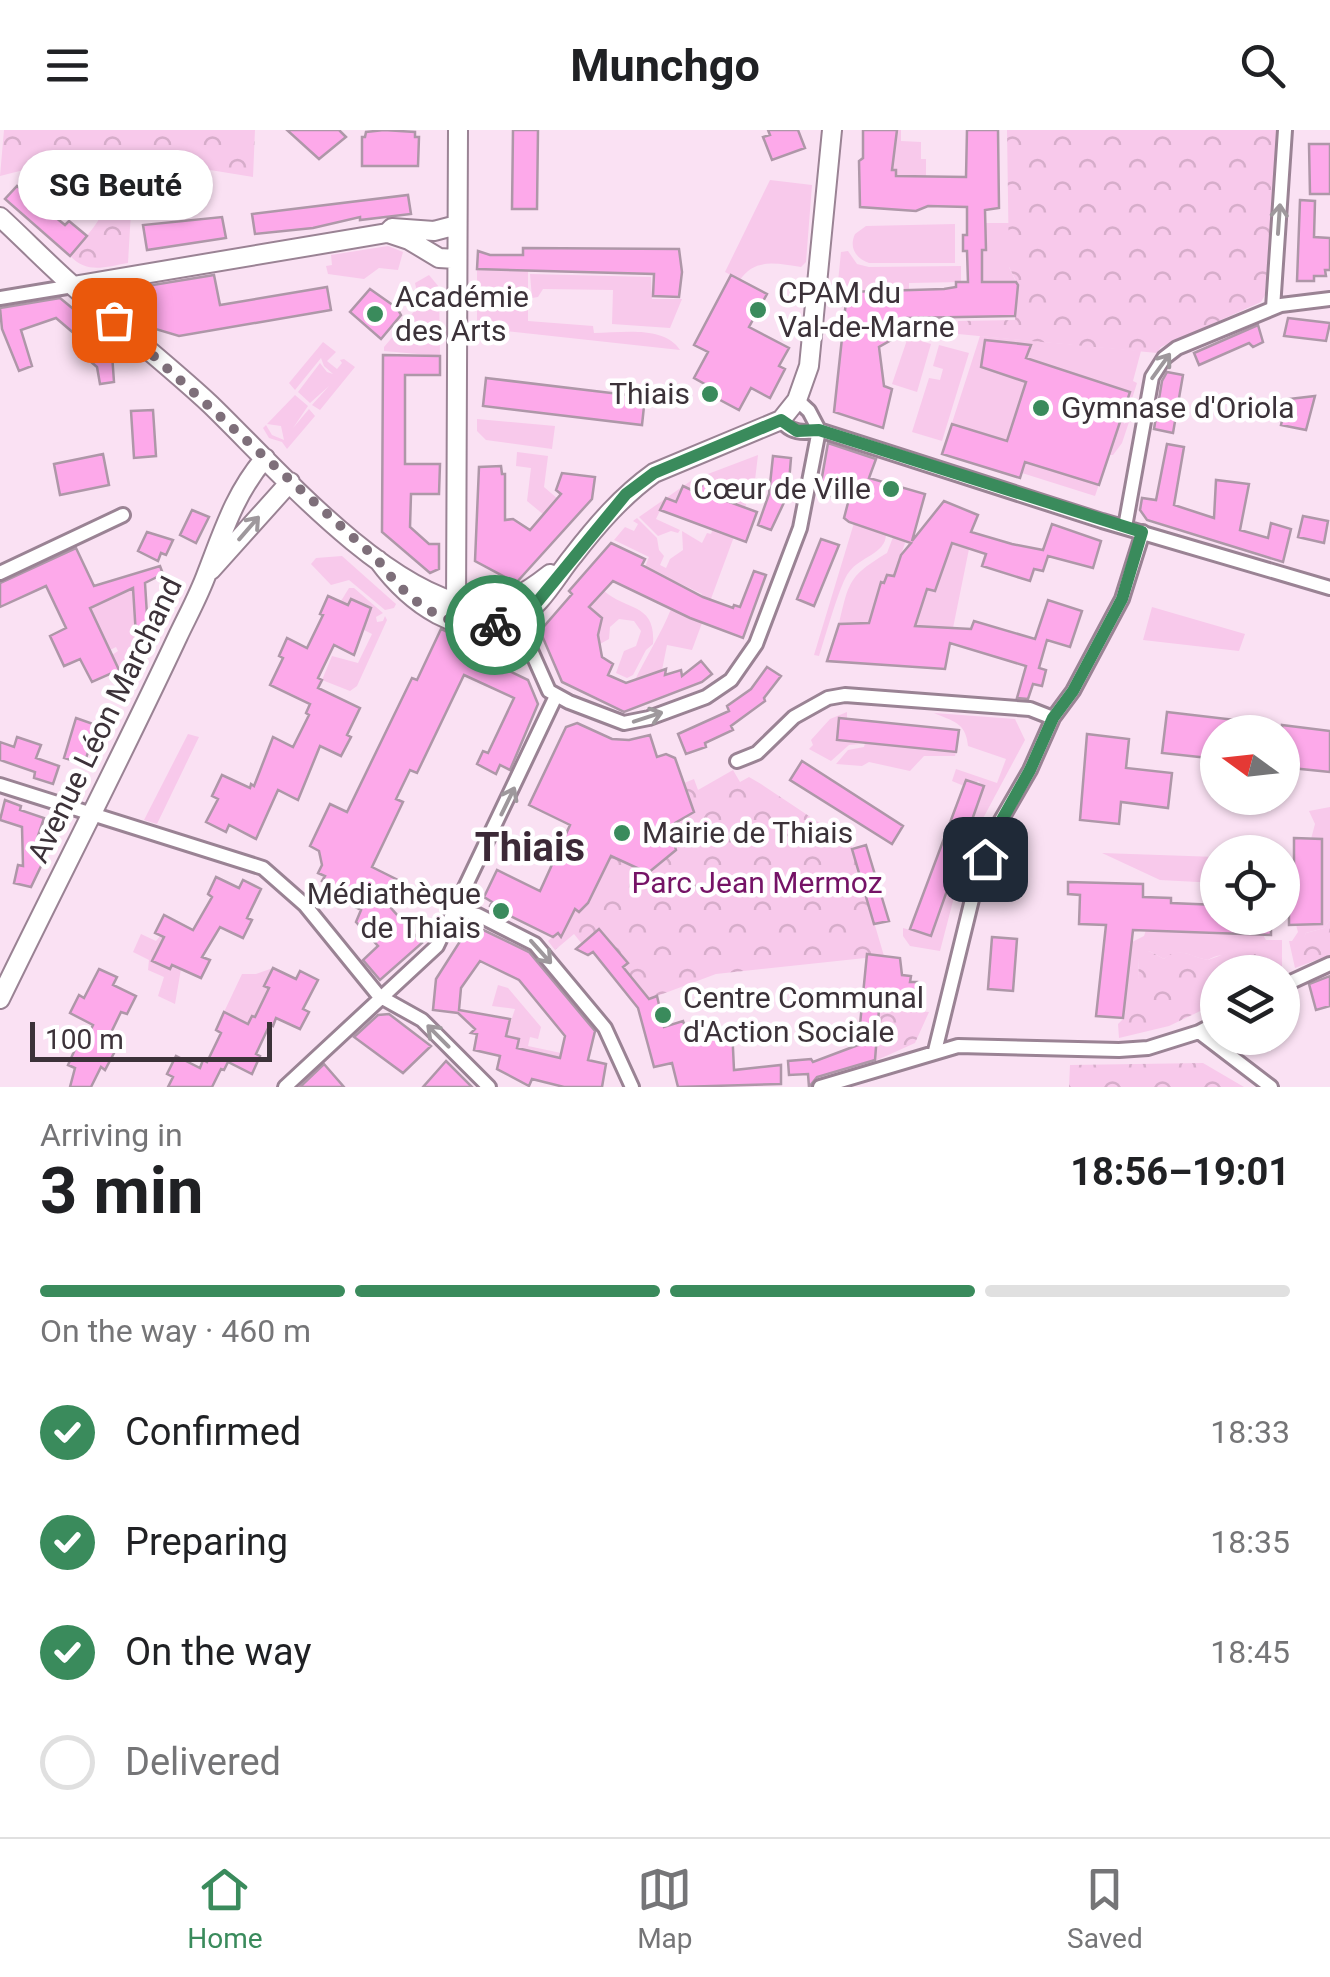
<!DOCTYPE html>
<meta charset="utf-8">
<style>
:root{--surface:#fff;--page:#f6f6f6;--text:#202124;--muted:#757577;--line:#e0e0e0;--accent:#3a8b5c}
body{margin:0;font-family:Roboto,sans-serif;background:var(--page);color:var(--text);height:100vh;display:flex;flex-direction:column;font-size:38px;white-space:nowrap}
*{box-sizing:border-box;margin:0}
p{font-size:32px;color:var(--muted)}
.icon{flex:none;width:55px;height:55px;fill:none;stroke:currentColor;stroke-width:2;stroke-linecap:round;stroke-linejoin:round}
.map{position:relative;height:957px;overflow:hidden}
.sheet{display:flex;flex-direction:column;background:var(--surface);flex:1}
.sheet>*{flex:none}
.needle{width:65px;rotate:285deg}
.tools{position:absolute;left:1200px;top:585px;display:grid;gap:20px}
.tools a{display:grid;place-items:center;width:100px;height:100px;border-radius:50%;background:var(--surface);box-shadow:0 2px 8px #0004;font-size:50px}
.scale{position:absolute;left:30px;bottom:25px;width:242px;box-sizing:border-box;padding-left:10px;border:5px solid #3c3239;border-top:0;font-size:28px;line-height:35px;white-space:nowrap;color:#3c3239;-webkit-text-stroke:8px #fff;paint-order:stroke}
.pin{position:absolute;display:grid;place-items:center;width:85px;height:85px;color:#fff;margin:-42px;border-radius:20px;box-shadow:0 5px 15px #0006}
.courier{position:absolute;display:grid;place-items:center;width:100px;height:100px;margin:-50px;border:8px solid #3a8b5c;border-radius:50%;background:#fff;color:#222;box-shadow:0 2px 12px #0007}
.bubble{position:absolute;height:70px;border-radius:35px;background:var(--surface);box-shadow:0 2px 8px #0004;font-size:32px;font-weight:700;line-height:70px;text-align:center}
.overview em{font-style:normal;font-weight:700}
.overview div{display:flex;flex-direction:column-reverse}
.overview{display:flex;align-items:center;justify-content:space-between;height:170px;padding:0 40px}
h1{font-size:65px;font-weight:700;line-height:75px}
.bar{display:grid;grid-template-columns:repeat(4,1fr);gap:15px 10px;align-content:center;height:120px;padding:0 40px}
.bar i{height:12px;border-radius:8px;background:var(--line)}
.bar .active{background:var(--accent)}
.bar p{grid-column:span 4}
ol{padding:0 40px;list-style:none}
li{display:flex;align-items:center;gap:30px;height:110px}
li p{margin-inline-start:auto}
li .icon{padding:10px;border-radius:50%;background:var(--accent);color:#fff;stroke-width:4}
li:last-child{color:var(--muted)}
li i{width:55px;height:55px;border:5px solid var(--line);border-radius:50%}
header{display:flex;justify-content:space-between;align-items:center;height:130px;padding:0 40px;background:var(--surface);font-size:45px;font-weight:700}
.dock{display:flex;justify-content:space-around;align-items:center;height:140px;border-top:2px solid var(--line);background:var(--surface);font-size:28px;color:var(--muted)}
.dock a{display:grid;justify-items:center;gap:5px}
.dock .active{color:var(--accent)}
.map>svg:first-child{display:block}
.green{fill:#f8c9eb}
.forest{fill:url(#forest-crowns)}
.building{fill:#fda9ea;stroke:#ae97a8;stroke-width:2.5;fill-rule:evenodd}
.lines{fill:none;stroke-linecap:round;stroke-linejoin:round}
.street-casing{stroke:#9a8394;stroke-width:18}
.secondary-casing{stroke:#9a8394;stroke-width:22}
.street{stroke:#fff;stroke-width:12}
.secondary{stroke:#fff;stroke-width:18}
.oneway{stroke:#9e989c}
.done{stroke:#7e6f7a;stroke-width:10;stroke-dasharray:0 18}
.route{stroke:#3a8b5c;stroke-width:12}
.poi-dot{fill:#3a8b5c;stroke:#fff;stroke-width:4}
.labels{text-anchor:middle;stroke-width:9;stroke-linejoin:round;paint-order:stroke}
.poi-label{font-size:30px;fill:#3c3239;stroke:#fff;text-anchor:start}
.street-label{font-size:30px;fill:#3c3239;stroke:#fff}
.park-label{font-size:30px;fill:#751366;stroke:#fff}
.district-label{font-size:40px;font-weight:bold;fill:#3c2937;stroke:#fff}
</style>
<header><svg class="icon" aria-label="menu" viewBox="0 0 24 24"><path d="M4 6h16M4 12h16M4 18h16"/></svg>Munchgo<svg class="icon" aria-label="search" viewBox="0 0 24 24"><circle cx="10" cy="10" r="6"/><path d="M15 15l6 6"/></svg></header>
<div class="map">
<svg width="1330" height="957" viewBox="0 0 1330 957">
<defs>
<pattern id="forest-crowns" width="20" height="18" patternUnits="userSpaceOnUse" patternTransform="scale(2.5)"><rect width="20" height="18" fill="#f8c9eb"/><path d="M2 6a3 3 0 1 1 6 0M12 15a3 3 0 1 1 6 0" fill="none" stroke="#d6adca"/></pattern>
</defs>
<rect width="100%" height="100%" fill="#fae1f3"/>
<path class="green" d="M897,0H901V11L921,12V29H926V46H896V40H892Z
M770,50L812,55L806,132L801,137C778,134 755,127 740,150L725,142Z
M976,93H1009V137L1016,152H980L982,120L986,119Z
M955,94V133H869C855,128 849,117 855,104L866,96Z
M388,116L403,122L398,140L379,138L364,149L328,144L326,136L332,135L331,125Z
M848,121L857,134L869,137L961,136V152L909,153V162H837L841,122Z
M528,134V191L593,196L594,203C621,203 664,195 680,220L477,198V139L523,140Z
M530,144L651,147L652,169H682L670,198L612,194L613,160L543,159L538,167L532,168Z
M429,145L439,157L440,226L384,221V217L417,178L419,171L415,153Z
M980,206L1141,221L1133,251L1137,253L1124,294L1130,289L1122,313L1113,325H1109L1095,366L1022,343L1020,348L942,324Z
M908,207L931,214L917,262L892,254Z
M323,212L336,222L327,231L337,239L342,233L340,230L344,229L355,237L320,280L312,275L329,256L310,273L298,262L320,233L327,242L333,244L324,236L321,228L295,260L289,253Z
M939,215L969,223L942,311L912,302L929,248L940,250L943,239L933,236Z
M295,265L308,276L293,298L309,279L315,286L287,319L282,312L269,308L263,298L266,295L272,305L284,310L281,296L267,294Z
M477,289L555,296L552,319L486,310L477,301Z
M517,322L548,326L544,357L558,369L544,385L527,371L531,338L516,336Z
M758,325L755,350L692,520L667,515L662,540L666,554L635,550C647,525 661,504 671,479L690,488L702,464L645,437L649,427L614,410L625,397L634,401L638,394L633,391L637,388L657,408L659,420L664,426L660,435L666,438L670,429L683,420L682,401L702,413L707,403L711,404L728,362L704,351L698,363L683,357L676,372L666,368L656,389L680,400L678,403L671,401L658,406L639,387L692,350Z
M854,393L886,405C885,424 861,426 849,442C840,453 825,508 819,526L814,525Z
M898,394L910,398L894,446H887L884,453H880L869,493L839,494C849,451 849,446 887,423Z
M952,413L969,419L953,498L907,499L911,487L918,488L927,459L935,460Z
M342,426L396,474L394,478L385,480L349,450L331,455L311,434L316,428Z
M133,458L137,517L119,539L112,525L118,521L116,517L110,520L90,478Z
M349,458H354L383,483L376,487L377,492L383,491L385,486L387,490L357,556L350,561L322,550L332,526L358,533L372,504L362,499L371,478L352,469L348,475L341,471Z
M604,461C627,481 656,473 653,514L646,520L633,545L627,548L616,543L624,521L636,516L641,501L634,491L619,489L610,497L609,509L600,514L598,501L602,489L589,477Z
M1152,477L1245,504L1239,521L1143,510Z
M847,582V589H839L837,609L859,614L849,615L831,631L809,619L813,615L811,610L830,589Z
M934,583L1015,589L1025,610L980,694L959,748L940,821L910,816L903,806V798L931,806L984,657L978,651L976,653L966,650L964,656L952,651L956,639L997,653L1006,629L968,616C966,592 952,591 934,583Z
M188,604L199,607L157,694L144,690Z
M865,613L956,622L955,626H924L910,641L869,632L862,636L836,634L848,620L864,617Z
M1330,677V790L1324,798L1306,803L1303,811H1292L1298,802L1296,795L1322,793V709H1311L1315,694L1309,681Z
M1102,723L1217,727V753L1160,750Z
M1146,800L1263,805L1266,810H1282V842H1270L1268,832C1250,829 1224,819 1208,830C1189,827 1182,816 1164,829L1149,821L1138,830L1139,847L1123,888L1132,812L1144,806Z
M141,804L156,811L160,806L164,808L152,830L169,839L173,834L181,839L175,874L158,866L164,847L148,840L149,830L133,822Z
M273,838L270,859L255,887L252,886L248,894L224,882L242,844H256Z
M498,855L508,858L541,897L538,909L530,907L528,916L561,923L560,928L540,923L536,941L506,906L515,879L492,876Z"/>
<path class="forest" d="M4,0H255L253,47L149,30L147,64H132L128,133C104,137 88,144 70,126C105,85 109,82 112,27H75L0,46Z
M1007,0H1277L1265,165L1261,172L1161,217L1157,223L958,204V191L1015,190L1018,155L1009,137Z
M733,640L740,652L749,647L761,654L851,714L884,826L716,844L649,869L623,837L627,833L599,800L582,814L574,804L555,820L548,811L567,794L575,779L579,781L588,773L610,723L648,742L676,720L672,707L675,693L694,683L684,653L694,649L698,660Z
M1330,790V825L1295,838L1289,811H1302L1306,803L1324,798Z
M1149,821L1164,829C1180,815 1190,827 1208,830L1230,822L1241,827L1255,824L1268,832L1270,842H1218L1217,873L1169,896L1119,908L1118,894L1124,888L1130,860L1139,847L1138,830L1142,823Z
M887,879L929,882L915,913L875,931L879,881Z
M1203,933L1244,957H1069L1070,935Z"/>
<path class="building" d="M287,0H339L346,7L319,29Z
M384,0L415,2V7H419L418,36H362V7H365L366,2Z
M513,0H538L537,79H512Z
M768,0H798L805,18L772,30L763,7L770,5Z
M863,0H897L892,40H896V46L966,47L967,0H998L999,78L985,80L986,120H982V152H1016L1018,155L1015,186L907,188L905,199H901L893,209L879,217L884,256L892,259L883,298L834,282L847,162L944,159L956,157V152H968L967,121H963V105H967V77L928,76L916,81L860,77L859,31L863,28Z
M1309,14H1330V64H1310Z
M148,30L166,33L163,65L147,64Z
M17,56L65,95L69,91L87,106L70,126L5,69Z
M408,65L411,84L360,90V87L313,98L255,104L252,84Z
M1300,70L1315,71L1314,107L1330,108V140H1325L1326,146H1314V151H1297Z
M222,87L226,108L147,120L143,95Z
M523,118L679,119L682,142L679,167L653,166L654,144L477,139L478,121L490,125H523Z
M214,145L220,175L327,157L331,180L179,206L152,198L120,169L122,160Z
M731,145L767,164L749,197L789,218L779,236L785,239L770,268L751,258L739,280L707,263L710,257L694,248L708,222L694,215Z
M370,159L397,178L401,185L381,209L350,182Z
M60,168L111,210L114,252L100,254L97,237L77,220L84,212L56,188L21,200L32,236L19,241L2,199L0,178Z
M1288,188L1330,193L1326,211L1284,206Z
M1258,195L1263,212L1253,217L1249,213L1199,235L1194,223Z
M985,210L1031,215L1026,228L1130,262L1099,355L1025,332L1020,348L942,324L952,294L1007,311L1026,252L981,237Z
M383,225L440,226V245H405V334H440L439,364H411L410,397L429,414H439V439L430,443L382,402Z
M1167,242L1183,245L1173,303L1154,299L1162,251Z
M486,248L645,267L642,295L483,276Z
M1315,266L1306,300L1281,295L1283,286L1239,275Z
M153,280L156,326L134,328L131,281Z
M828,313L876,329L869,348L925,364L912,411L944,371L978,385L971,402L1012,414L1043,420L1052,394L1101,411L1093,438L1048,426L1043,441L1034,439L1030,451L982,436L986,424L952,413L935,461L927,459L915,496L971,499L974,491L1035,509L1048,470L1082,481L1070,517L1047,510L1039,538L1046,540L1042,556L1033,554L1028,569L1017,568L1026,536L950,513L945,539L827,531L839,494L869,493L881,452L884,453L887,445L894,446L901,425L911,413L849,392L844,388L849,369L819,364Z
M1167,314L1184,317L1174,375L1214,388L1216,350L1249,354L1240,400L1268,408L1271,393L1291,399L1283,432L1147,390L1140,380L1142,368L1156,370Z
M103,324L109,355L60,365L54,334Z
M773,326L791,328L788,364L771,400L758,395L769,364Z
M501,336L502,344H505V390L513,389L530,400L561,364L556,360L562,343L595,347L592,369L516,453L475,431L479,337Z
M704,351L728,362L724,370L757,382L746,412L660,380L666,368L676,372L683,356L698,363Z
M192,380L209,387L196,413L180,405Z
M1303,386L1328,391L1324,413L1298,407Z
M147,402L173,410L166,425L161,423L158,431L138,421Z
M821,409L839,415L814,476L797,469Z
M611,413L645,429L642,435L703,467L733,478L734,475L740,477L754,441L766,445L743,508L690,488L613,451L589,477L602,488L598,505L602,527L613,534L608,545L626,553L666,539L665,545L681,540L682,546L701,531L712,544L702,552L624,582L562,552L540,501L572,464L569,461Z
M76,418L94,456L160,436L163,444L145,453L148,501H155L138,538L133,458L90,478L119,540L92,552L80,529L64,536L50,506L66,498L46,456L0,477V453Z
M328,466L348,475L351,469L371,478L354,525L334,515L318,548L322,550L318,558L360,578L347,605L351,607L341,626L320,616L298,670L278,660L256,709L229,695L226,702L206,692L218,669L212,666L222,645L250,658L251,654L254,656L273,607L293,617L309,585L306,583L310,574L270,555L283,528L279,526L287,508L307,518L323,485L320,484Z
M441,499L502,529L499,536L528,550L538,574L510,640L500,635L496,644L477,634L483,621L488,623L514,568L464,545L417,643L410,640L396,669L403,672L372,737L404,753L391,778L422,813L380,850L363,830L378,816L356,792L361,780L328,764L332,756L322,751L325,746L318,743L322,735L319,721L310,716L330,674L347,682L412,548L417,550Z
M767,537L781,546L764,568L765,571L731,596L733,600L705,613L706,617L686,624L678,604L729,581L727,576L751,559Z
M1167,582L1270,594L1269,602H1218V629L1162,623Z
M76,588L96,595L85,632L81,633L64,628Z
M839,588L959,600L956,622L837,610Z
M577,593L612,609L629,610L650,605L657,627L666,624L675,628L694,682L675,693L672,707L676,720L648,743L611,726L588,773L579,782L575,779L561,807L558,803L553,807L490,776L492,772L484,767L497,740L540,761L570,695L529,675L566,597Z
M1282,595L1330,601V642L1282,637Z
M1087,604L1129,609L1126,638L1172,643L1168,678L1121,672L1119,694L1080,690Z
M17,607L41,615L36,628L59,636L53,654L34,648L35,642L0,630V612L14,617Z
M802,631L903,696L892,714L790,650Z
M966,650L984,656L931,806L910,799Z
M5,670L21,676L20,680L44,688L36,712L53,711L31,757L14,753L18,735L23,736L22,697L0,690Z
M1294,708L1322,709V794L1289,795V771H1294Z
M866,715L889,791L874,794L852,719Z
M216,747L239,758L243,750L261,759L247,788L252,790L243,808L220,797L202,827L210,830L201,848L172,835L170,839L152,831L164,807L155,803L164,785L193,800L212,767L208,764Z
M1068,752L1143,754V767L1171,768V773L1218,775V788H1271V805L1133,800L1123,888L1096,886L1106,795L1079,794L1080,765L1068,764Z
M471,794L529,822L595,901L588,930L606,934L602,957H564L532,949L529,956L497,939L500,926L474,920L477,904L471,903L475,899L458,883L433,880L436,849ZM480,831L519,850L565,906L560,928L517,918L519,909L506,906L510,889L459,880L461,858Z
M599,799L628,833L623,837L649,869L657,866L664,897L683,891L686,899L697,896L698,907L732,897L734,940L781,935V954L678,957L672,933L654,937L638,878L593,822L588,825L576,819Z
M992,807L1017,809L1013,861L988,859Z
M867,824L900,828L902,845L911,846L910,852H917L914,871H899V880L879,879L875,930L817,947L809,957L808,944L789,945L788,931L811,929L813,932L858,915Z
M273,838L296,849L300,841L318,850L303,879L309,882L300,899L276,888L273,896L270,894L256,924L260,926L252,944L228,932L224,940L221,939L212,957H168L173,947L167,944L176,926L200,938L203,930L207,932L221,903L216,900L224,882L248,894L252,886L255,887L269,858L264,856Z
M99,839L117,847L113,855L136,866L127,884L121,882L107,911L110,912L107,919L114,923L105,940L101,937L91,957H70L75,938L68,935L76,917L81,920L93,895L70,883L79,865L84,868Z
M1330,846V876L1316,880L1309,854Z
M389,884L431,916L403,943L354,907L378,885Z
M446,931L472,957H423Z
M324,934L344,957H300Z"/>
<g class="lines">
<defs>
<path id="street" d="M0,168L73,156
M1273,178L1285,0
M797,270L809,281L819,300
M781,290C790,303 804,304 819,300L1102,391L1330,458
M1125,397L1152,247L1164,228L1177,218L1281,175L1330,169
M0,443L123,385
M517,489L549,561L569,572L624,593L649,588L706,567L731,550L756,514L800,398L819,300
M737,631L757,623L794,587L828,568L845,565L1030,579L1053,588
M0,655L263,738L305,775L379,866L422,890L489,957
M455,779L478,785L535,814L605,898L632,957
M1282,856L1330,834
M1199,902L1271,957
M935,921L976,753L993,704L1030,640L1053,588L1073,561L1122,469L1143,402
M285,957L437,816L556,566
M820,957L958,916L1119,920L1148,918L1199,902L1218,892"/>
<path id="secondary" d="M0,87C24,109 47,133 72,155C118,196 166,233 211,275C275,337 379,457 467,475C499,481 526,463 550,444
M388,103L409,110L439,128L456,129
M73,156L387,103L392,98L434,101L457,95
M378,430C408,471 461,514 516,489C540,478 557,445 573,426C597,395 622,366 654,343L781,290L797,270L809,236L832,0
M211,440L290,352
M456,481L458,0
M0,869C59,748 121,628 178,506C188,485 199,465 207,443C223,402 235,363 265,328"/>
</defs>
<use href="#street" class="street-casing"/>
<use href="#secondary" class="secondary-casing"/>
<use href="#street" class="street"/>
<use href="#secondary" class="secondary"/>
</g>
<defs><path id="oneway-shaft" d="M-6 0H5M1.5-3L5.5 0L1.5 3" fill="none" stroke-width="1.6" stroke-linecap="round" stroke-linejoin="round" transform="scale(2.5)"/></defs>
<g class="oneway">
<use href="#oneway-shaft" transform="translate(1279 89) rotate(-86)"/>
<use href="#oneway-shaft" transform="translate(1161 236) rotate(-54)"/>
<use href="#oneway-shaft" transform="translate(249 398) rotate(-49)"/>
<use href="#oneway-shaft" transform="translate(648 587) rotate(-18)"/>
<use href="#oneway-shaft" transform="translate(508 671) rotate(-64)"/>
<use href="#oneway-shaft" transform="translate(541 822) rotate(48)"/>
<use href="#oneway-shaft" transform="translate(438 906) rotate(-135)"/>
</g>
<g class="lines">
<path class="done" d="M114,190L378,430C405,468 444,501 495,495"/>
<path class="route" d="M495,495L516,489L538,471L626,364L654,343L781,290L797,301L819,300L1142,402L1122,469L1073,561L1053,588L1030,640L994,704L985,729"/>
</g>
<g class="poi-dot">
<circle cx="758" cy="180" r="10"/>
<circle cx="375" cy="184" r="10"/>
<circle cx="710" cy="264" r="10"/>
<circle cx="1041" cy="278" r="10"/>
<circle cx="891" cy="359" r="10"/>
<circle cx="622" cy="703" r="10"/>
<circle cx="501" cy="781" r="10"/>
<circle cx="663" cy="885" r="10"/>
</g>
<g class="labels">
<g class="poi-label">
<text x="778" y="173">CPAM du<tspan x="778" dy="34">Val-de-Marne</tspan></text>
<text x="395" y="177">Académie<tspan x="395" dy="34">des Arts</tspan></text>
<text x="690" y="274" text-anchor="end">Thiais</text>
<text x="1061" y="288">Gymnase d'Oriola</text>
<text x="871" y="369" text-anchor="end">Cœur de Ville</text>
<text x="642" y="713">Mairie de Thiais</text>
<text x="481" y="774" text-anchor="end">Médiathèque<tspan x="481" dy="34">de Thiais</tspan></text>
<text x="683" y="878">Centre Communal<tspan x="683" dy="34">d'Action Sociale</tspan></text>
</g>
<g class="street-label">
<text transform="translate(105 590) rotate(-64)" y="10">Avenue Léon Marchand</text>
</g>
<g class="park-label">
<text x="757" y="763">Parc Jean Mermoz</text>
</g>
<g class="district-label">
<text x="530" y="731">Thiais</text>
</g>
</g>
</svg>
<div class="tools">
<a><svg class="needle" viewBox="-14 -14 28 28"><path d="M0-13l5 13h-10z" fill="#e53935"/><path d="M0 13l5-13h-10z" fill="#757577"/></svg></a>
<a><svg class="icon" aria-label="locate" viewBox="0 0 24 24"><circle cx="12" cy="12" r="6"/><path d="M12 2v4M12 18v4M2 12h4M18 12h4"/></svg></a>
<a><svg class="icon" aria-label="layers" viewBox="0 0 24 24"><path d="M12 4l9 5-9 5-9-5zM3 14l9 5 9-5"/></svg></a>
</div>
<div class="scale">100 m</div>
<div class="pin" style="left:114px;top:190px;background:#ea580c"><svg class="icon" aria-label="bag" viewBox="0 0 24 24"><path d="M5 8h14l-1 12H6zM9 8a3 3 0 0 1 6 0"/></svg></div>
<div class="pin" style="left:985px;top:729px;background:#1f2937"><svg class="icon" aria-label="home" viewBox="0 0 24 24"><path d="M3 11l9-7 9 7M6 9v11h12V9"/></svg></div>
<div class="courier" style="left:495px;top:495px"><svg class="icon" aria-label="bike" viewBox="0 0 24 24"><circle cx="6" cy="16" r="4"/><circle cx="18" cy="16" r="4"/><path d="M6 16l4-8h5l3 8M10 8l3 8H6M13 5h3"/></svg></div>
<div class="bubble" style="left:18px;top:20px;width:195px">SG Beuté</div>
</div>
<section class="sheet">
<div class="overview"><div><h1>3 min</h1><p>Arriving in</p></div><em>18:56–19:01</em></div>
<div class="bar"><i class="active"></i><i class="active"></i><i class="active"></i><i></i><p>On the way · 460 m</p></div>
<ol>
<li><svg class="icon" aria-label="check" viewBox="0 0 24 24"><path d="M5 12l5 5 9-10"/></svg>Confirmed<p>18:33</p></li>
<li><svg class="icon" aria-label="check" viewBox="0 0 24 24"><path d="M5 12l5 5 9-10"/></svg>Preparing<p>18:35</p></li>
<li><svg class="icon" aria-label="check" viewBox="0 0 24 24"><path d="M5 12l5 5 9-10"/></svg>On the way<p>18:45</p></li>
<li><i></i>Delivered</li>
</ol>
</section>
<nav class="dock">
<a class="active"><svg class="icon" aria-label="home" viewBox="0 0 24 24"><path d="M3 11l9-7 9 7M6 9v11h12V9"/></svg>Home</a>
<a><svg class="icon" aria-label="map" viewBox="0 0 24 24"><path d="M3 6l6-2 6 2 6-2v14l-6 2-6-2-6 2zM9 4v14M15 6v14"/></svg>Map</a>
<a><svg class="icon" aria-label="saved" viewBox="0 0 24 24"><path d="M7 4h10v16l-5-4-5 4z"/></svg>Saved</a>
</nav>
